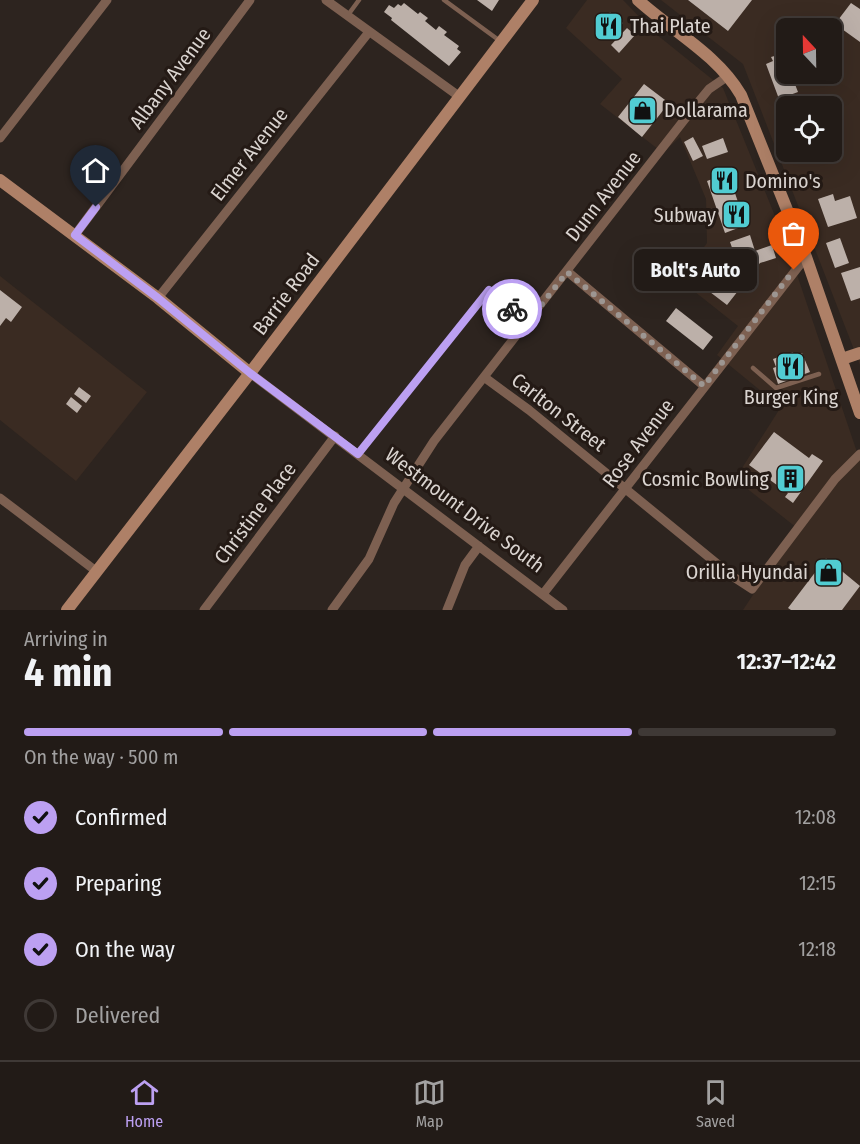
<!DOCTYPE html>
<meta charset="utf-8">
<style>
:root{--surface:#221b17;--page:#2a2420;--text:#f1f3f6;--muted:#a2a1a1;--line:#3f3936;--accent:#bca0f2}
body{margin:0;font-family:"Fira Sans Condensed",sans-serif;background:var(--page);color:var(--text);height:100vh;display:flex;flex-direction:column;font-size:22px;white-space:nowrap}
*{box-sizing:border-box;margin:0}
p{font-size:20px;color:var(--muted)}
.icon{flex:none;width:33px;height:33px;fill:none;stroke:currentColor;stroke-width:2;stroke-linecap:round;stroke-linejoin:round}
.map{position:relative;height:610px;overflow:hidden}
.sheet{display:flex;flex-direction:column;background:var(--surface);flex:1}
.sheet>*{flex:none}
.needle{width:39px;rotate:338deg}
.buttons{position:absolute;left:776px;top:18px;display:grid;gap:12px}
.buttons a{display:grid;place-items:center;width:66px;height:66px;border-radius:9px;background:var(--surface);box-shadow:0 6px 24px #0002,0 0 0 2px var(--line);font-size:30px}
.pin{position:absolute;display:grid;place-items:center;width:51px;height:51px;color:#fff;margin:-62px -26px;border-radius:50% 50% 50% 0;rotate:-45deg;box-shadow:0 0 6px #0007}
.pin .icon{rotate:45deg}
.courier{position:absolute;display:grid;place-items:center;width:60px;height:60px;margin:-30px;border:4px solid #bca0f2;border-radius:50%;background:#fff;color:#222;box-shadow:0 2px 8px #0007}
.bubble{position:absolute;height:42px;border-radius:9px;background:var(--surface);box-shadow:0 6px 24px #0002,0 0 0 2px var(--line);font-size:20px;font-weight:700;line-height:42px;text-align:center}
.head em{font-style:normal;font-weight:700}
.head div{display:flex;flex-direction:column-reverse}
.head{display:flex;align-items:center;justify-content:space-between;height:102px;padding:0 24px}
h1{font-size:39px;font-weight:700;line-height:45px}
.bar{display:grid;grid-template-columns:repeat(4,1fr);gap:9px 6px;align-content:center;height:72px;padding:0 24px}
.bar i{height:8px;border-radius:4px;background:var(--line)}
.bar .on{background:var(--accent)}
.bar p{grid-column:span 4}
ol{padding:0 24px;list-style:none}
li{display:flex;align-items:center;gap:18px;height:66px}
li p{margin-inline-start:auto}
li .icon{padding:6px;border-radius:50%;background:var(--accent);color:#111;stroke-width:4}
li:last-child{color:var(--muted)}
li i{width:33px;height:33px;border:3px solid var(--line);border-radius:50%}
.menu{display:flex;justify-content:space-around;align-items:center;height:84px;border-top:2px solid var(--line);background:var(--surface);font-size:16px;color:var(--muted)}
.menu a{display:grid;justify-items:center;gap:3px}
.menu .on{color:var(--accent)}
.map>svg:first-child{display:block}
.built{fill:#3a2b22;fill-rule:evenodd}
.building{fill:#bcb0a9}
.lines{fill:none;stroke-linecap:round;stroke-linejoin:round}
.lane{stroke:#7d6051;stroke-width:4.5}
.street{stroke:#7d6051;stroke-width:9}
.secondary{stroke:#ae8067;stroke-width:12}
.done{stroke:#9d9692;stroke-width:6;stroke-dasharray:0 10.8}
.route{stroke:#bca0f2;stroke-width:8}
.labels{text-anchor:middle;stroke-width:6;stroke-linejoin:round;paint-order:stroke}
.poi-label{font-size:20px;fill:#dad4d0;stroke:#241a15;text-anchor:start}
.street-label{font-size:20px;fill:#dad4d0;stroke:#241a15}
</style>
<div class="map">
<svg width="860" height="610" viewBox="0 0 860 610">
<rect width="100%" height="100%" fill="#2d241f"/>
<path class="built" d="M587,0H623L656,34L723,88L788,248L860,461V610H743L797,528L735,479L779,410L772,400L717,355L738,326L680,280L707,243L706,199L680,137L663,153L600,104L622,79L566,28Z
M661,0H860V365L743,64ZM786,28H831V74H786ZM786,106H831V152H786Z
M0,276L147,392L76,481L0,420Z"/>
<path class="building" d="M477,0H499L492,11Z
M688,0H752L728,31Z
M404,3L418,14L420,12L428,18L425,21L436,30L439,26L447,32L444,35L459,46L457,49L461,52L449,66L391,20L392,18L384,12L389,5L394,8L398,4L401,6Z
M851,3L860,9V42L835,24Z
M610,12L623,23L609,39L596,29Z
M627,28L635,35L619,53L611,45Z
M781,47L786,60V74H791L798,92L779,99L766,64L773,61L771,57L778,55L776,49Z
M644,84L669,103L642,137L618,117Z
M693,137L703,156L693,161L684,142Z
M723,138L728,152L707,159L702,146Z
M728,173L746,225L725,233L707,181Z
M833,194L835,201L850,196L857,218L828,227L818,199Z
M750,235L755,251L772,245L776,258L760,263L727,305L710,292L736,259L730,242Z
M840,238L849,263L835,268L826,243Z
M860,267V298L851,301L841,273Z
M0,290L22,307L11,322L6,318L0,326Z
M676,308L713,337L703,350L666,321Z
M793,352L794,356L802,353L810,372L778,384L773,368L776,367L773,359Z
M79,387L91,396L86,403L74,394Z
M71,397L82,406L77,413L66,404Z
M774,432L809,458L812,454L823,461L793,503L785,497L788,493L749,465Z
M826,558L860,586L842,610H791L788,608Z"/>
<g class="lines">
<path class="lane" d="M444,0L500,41
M348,15L359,0
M753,368L776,388L819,374
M358,454L489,290L527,321"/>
<path class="street" d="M326,0L460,97
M0,138L107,0
M75,235L250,0
M568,272L704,386
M158,298L369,32
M250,373L563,610
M484,377L529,410L732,576L752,589L835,479L860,454
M0,498L96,571
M543,594L806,257
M204,610L335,436
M332,610L369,559L394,503L434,441L695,106L709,89L728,76
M447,610L465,565L479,546"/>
<path class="secondary" d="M638,0C672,31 717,54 741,95L806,257L860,413
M0,180L158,298L250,373
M842,359L860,353
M67,610L250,373L533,0"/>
</g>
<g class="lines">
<path class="done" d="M512,309L528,322L567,272L704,386L794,270"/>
<path class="route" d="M96,207L75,235L158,298L250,373L358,454L489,290L512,309"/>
</g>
<defs>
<symbol id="restaurant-square" viewBox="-11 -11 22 22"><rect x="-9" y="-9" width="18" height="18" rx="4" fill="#51ccd2" stroke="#241a15"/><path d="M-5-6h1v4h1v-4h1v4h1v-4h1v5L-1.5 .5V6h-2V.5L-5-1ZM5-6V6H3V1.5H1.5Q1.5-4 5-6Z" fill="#111"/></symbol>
<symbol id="shop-square" viewBox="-11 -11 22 22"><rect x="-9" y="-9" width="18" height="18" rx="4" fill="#51ccd2" stroke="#241a15"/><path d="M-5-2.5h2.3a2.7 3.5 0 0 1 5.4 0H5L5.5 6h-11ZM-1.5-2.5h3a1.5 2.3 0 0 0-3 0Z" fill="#111"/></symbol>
<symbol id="building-square" viewBox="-11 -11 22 22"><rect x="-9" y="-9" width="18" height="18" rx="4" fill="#51ccd2" stroke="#241a15"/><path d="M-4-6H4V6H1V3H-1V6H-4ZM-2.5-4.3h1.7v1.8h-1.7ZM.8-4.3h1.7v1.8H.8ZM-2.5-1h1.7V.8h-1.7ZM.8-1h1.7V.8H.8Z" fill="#111"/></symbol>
</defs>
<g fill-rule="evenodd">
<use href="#restaurant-square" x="592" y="10" width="33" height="33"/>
<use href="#shop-square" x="626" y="94" width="33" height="33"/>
<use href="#restaurant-square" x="708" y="164" width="33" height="33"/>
<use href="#restaurant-square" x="720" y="198" width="33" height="33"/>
<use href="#restaurant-square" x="774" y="350" width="33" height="33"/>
<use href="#building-square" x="774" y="462" width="33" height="33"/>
<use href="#shop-square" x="812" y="556" width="33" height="33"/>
</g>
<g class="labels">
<g class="poi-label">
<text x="630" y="33">Thai Plate</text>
<text x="664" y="117">Dollarama</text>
<text x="745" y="188">Domino's</text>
<text x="716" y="222" text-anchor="end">Subway</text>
<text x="791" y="404" text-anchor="middle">Burger King</text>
<text x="769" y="486" text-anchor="end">Cosmic Bowling</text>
<text x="808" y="579" text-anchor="end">Orillia Hyundai</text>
</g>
<g class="street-label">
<text transform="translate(170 78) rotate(-53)" y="7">Albany Avenue</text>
<text transform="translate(249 154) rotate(-52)" y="7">Elmer Avenue</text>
<text transform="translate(603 196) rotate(-52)" y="7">Dunn Avenue</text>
<text transform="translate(286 294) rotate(-53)" y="7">Barrie Road</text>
<text transform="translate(559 412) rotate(38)" y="7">Carlton Street</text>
<text transform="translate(638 443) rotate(-53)" y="7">Rose Avenue</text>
<text transform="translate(465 510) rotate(37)" y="7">Westmount Drive South</text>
<text transform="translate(255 513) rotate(-53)" y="7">Christine Place</text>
</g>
</g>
</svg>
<div class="buttons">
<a><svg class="needle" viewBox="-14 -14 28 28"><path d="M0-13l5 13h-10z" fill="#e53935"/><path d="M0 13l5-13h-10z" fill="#a2a1a1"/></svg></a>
<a><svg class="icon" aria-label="locate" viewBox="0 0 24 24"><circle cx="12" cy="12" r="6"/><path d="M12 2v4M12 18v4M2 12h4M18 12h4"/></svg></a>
</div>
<div class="pin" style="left:794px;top:270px;background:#ea580c"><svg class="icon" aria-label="bag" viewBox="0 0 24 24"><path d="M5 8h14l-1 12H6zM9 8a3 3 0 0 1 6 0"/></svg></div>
<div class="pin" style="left:96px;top:207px;background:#1f2937"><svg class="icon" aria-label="home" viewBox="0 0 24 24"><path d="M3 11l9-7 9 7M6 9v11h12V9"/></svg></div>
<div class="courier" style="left:512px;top:309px"><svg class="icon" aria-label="bike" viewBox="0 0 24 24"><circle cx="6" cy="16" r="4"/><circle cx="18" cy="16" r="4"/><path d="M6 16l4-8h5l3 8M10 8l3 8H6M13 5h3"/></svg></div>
<div class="bubble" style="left:634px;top:249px;width:123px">Bolt's Auto</div>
</div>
<section class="sheet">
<div class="head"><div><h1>4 min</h1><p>Arriving in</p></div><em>12:37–12:42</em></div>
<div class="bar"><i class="on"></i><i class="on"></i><i class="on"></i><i></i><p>On the way · 500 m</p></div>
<ol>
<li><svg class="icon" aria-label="check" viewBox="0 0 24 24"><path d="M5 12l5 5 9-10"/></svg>Confirmed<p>12:08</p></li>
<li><svg class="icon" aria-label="check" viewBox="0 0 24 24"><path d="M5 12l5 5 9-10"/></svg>Preparing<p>12:15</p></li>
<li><svg class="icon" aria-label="check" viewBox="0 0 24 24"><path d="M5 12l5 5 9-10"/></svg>On the way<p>12:18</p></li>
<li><i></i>Delivered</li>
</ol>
</section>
<nav class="menu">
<a class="on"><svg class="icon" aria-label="home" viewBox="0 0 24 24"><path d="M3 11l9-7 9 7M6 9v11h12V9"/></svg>Home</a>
<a><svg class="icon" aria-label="map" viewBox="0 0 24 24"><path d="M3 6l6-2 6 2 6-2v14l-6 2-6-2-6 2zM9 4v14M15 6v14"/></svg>Map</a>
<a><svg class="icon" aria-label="saved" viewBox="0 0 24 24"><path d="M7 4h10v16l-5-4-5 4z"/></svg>Saved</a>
</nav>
